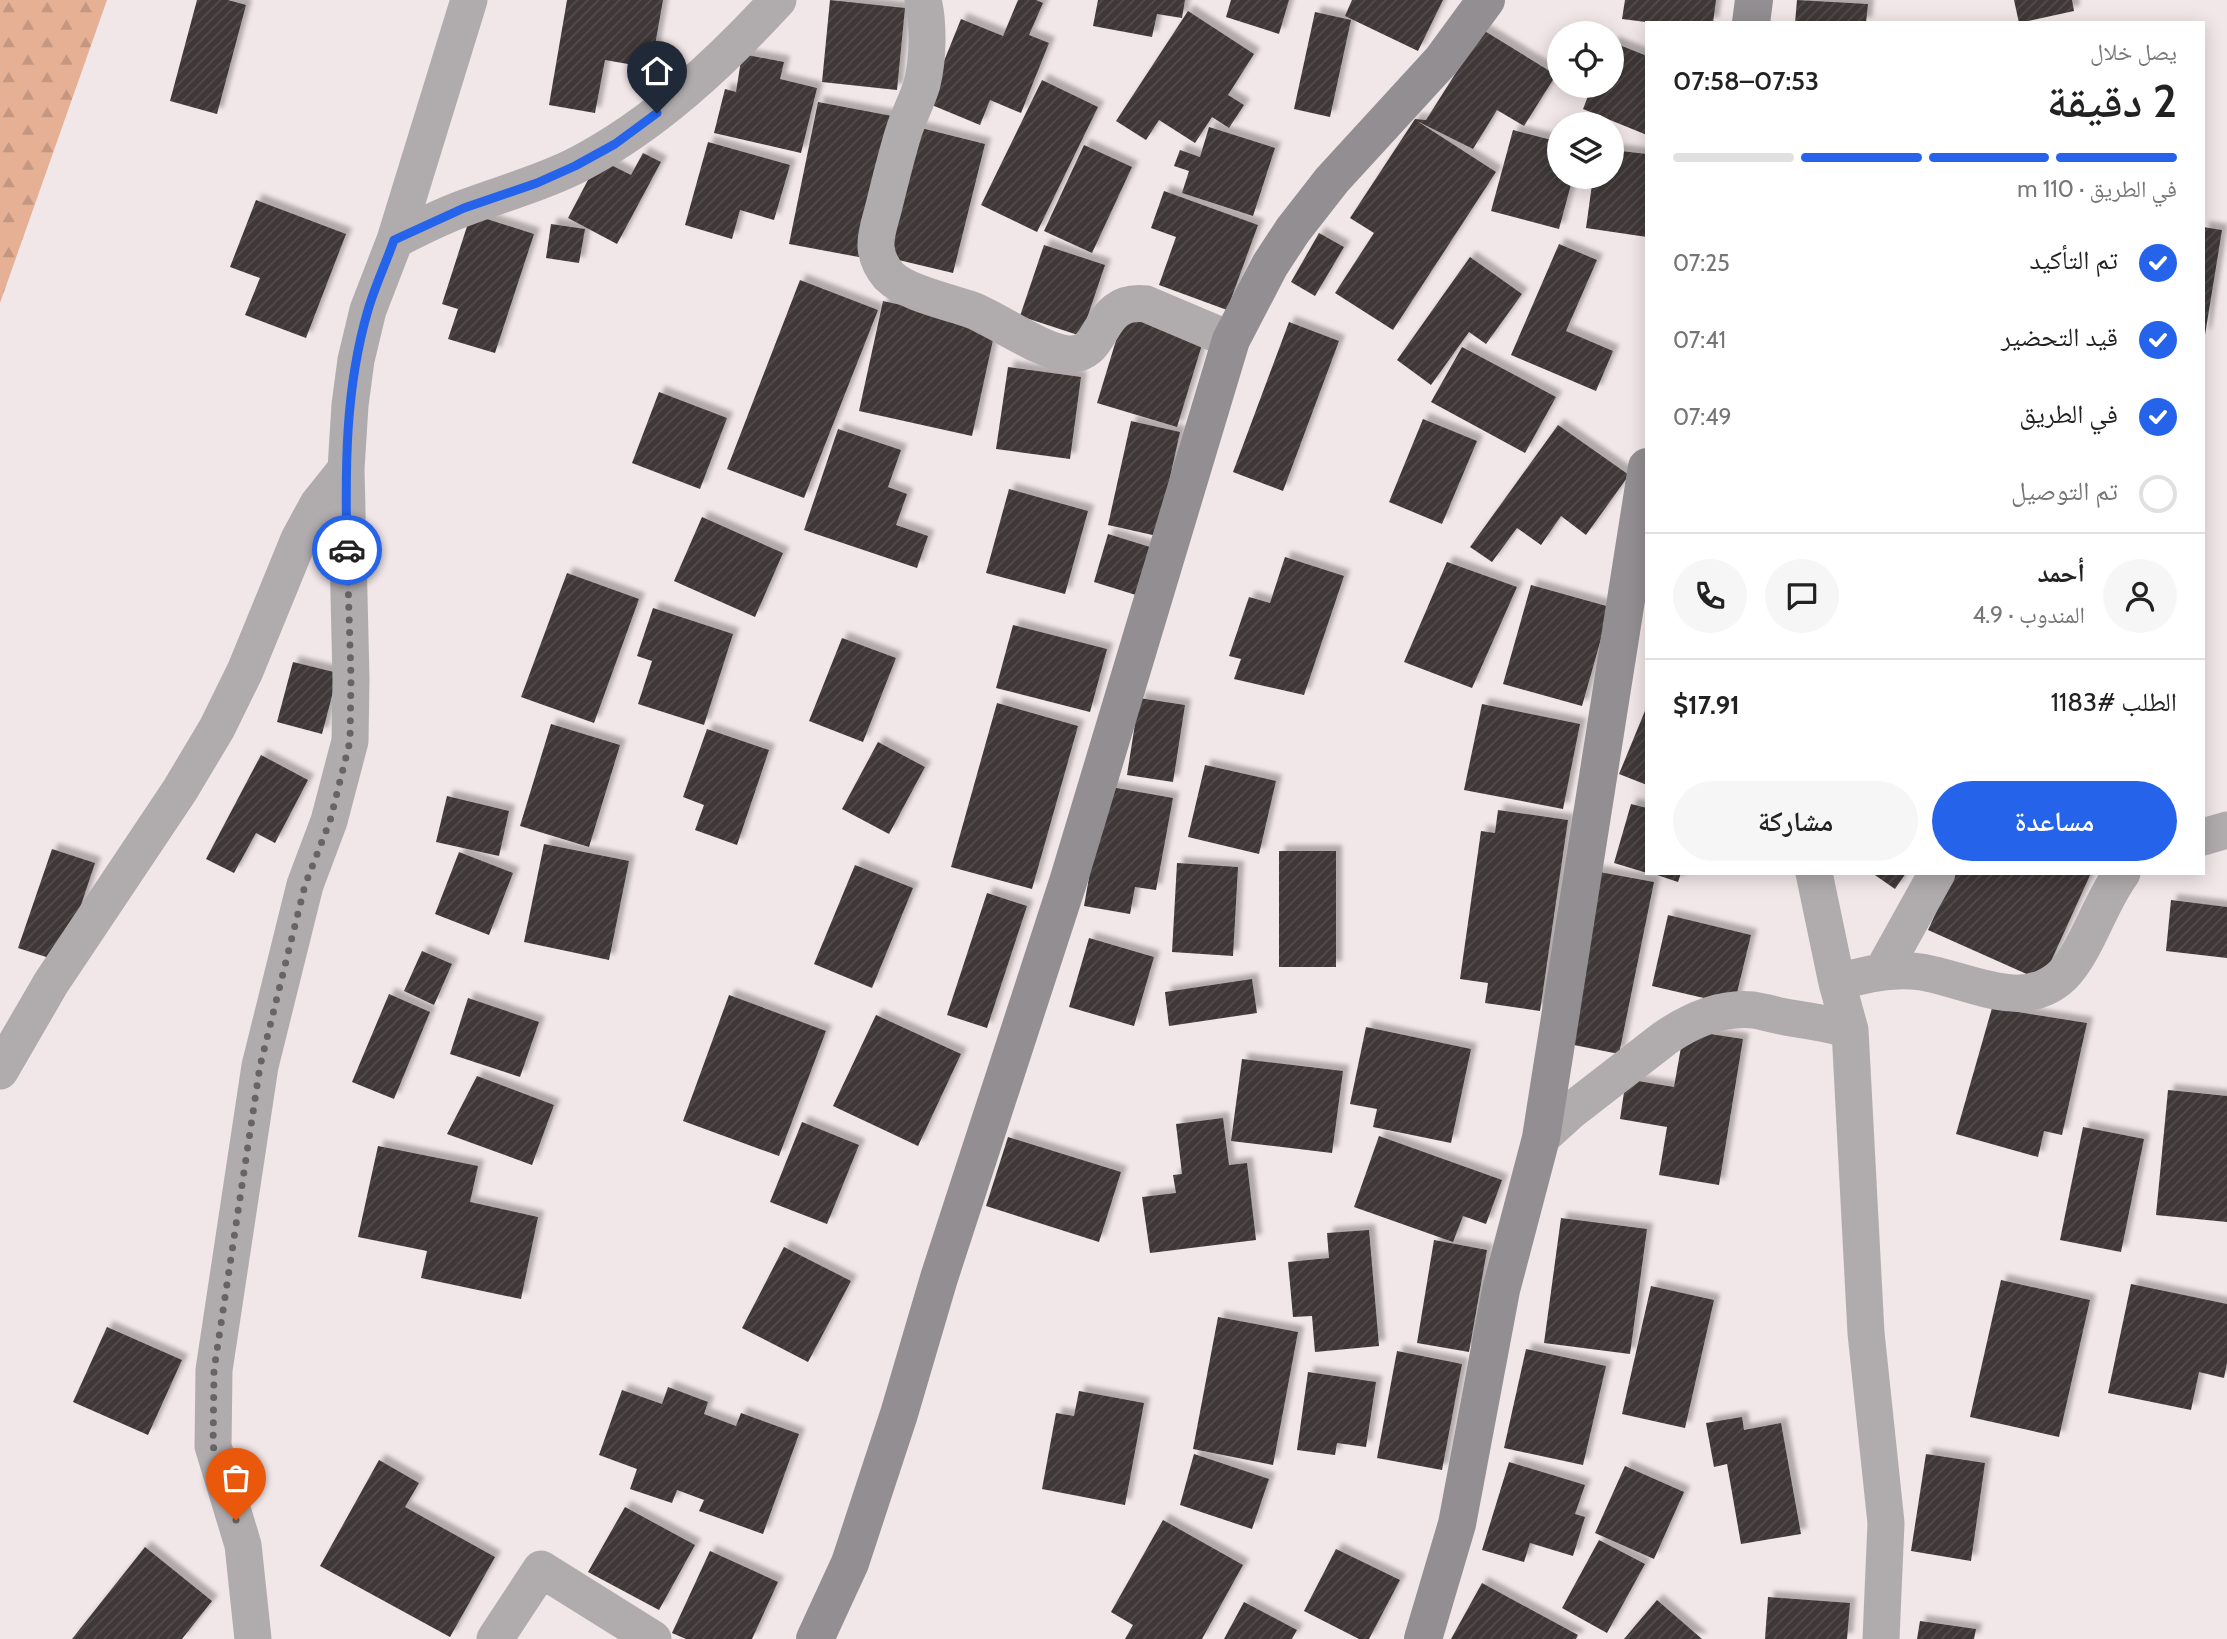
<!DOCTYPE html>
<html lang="ar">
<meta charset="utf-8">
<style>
:root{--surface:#fff;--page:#f6f6f6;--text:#222;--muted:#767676;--line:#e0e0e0;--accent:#2563eb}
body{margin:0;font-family:Cabin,"Noto Naskh Arabic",sans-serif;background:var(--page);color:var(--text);direction:rtl;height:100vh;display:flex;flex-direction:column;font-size:26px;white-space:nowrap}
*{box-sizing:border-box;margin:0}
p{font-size:23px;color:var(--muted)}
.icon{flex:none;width:38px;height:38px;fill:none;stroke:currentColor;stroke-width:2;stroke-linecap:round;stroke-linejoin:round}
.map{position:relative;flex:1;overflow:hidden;direction:ltr}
.sheet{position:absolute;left:1645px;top:21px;width:560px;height:854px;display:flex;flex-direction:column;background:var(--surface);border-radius:0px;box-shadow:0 4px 18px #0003;direction:rtl}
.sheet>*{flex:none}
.controls{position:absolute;left:1547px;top:21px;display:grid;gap:14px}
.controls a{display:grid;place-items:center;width:77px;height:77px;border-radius:50%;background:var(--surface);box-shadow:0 4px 18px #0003;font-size:35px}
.pin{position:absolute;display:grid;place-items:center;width:60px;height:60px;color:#fff;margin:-72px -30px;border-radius:50% 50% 50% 0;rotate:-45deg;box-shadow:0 0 7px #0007}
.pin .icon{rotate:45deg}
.courier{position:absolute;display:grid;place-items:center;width:70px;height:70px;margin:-35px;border:5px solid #2563eb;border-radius:50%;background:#fff;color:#222;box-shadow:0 2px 9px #0007}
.head em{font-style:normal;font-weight:600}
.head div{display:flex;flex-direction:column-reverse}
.head{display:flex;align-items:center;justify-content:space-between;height:119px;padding:0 28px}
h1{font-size:46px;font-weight:600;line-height:52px}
.bar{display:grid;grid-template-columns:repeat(4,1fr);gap:10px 7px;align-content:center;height:84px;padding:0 28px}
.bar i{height:9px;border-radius:5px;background:var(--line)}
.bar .active{background:var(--accent)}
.bar p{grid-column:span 4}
.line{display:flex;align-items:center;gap:18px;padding:0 28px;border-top:2px solid var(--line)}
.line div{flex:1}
.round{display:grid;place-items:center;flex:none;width:74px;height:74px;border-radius:37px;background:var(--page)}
ol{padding:0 28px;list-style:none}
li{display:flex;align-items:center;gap:21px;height:77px}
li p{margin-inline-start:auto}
li .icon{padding:7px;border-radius:50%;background:var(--accent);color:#fff;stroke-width:4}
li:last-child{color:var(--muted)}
li i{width:38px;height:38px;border:4px solid var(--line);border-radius:50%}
.button{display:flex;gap:14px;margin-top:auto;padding:14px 28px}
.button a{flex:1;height:80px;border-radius:42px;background:var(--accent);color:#fff;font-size:28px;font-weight:600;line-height:80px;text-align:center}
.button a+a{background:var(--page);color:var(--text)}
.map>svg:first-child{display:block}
.forest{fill:url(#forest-firs)}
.building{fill:url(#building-hatch);filter:url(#shadow)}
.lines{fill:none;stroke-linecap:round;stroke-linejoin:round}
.street{stroke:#b0acae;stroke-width:37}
.secondary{stroke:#938e91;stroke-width:38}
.done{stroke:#6a6365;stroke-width:7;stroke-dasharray:0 12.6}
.route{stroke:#2563eb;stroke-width:9}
</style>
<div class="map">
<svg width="2227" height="1639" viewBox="0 0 2227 1639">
<defs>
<pattern id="forest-firs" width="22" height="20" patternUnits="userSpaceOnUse" patternTransform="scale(1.75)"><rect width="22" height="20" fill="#e6b095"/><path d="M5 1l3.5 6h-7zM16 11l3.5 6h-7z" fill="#c59780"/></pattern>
<pattern id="building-hatch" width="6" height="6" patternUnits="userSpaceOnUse" patternTransform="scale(1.75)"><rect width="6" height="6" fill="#403837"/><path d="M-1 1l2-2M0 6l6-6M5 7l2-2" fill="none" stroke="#534c4b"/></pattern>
<filter id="shadow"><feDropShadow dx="6" dy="-6" stdDeviation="2" flood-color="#0004"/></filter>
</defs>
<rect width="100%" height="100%" fill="#f1e6e8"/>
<path class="forest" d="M0,0H107L0,303Z"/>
<path class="building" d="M197,0H228L246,5L217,114L170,101Z
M567,0H663L651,68L605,60L595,113L549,105Z
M830,0L905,8L897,90L822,82Z
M1018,0H1036L1043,3L1029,35L1049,43L1021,113L990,100L980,125L927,103L961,19L1003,36Z
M1098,0H1185L1182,18L1157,14L1152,37L1093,26Z
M1231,0H1289L1279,34L1226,17Z
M1352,0H1443L1418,51L1345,16Z
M1625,0H1716L1713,23H1654L1622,19Z
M1797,0L1868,4L1866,23H1795Z
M2014,0H2072L2074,11L2019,23Z
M1188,11L1254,54L1228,95L1244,105L1229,128L1212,117L1195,143L1159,120L1146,140L1116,121Z
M1315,12L1351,20L1330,117L1294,109Z
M1483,30L1556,75L1524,126L1497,110L1473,149L1417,121L1496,172L1393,330L1335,293L1374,233L1350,218L1415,119L1426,120Z
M1612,42L1647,56V135L1583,109L1592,86H1612Z
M742,54L784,62L780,79L817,88L801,153L714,133L725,89L736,92Z
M1042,80L1098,107L1037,232L981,205Z
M818,102L892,116L864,258L789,244Z
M917,127L985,144L953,273L886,257Z
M1209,127L1275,148L1253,216L1182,193L1189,171L1174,166L1180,150L1200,157Z
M1513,130L1559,142V177H1573L1559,229L1491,211Z
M708,142L790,165L774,220L740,210L732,239L685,225Z
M1084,145L1132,167L1092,253L1044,231Z
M1612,150L1647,154V237L1586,228L1593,177H1612Z
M643,153L661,162L617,244L568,218L599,159L631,175Z
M1164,191L1258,225L1227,310L1159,285L1176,237L1151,228Z
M256,200L346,234L306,338L245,315L260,278L230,267Z
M471,214L534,234L495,353L448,339L458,309L442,304Z
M551,224L585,229L579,263L546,258Z
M2203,227L2222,230L2205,335H2203Z
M1319,233L1344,247L1315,296L1291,282Z
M1559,244L1597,260L1566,331L1613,351L1596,391L1511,355Z
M1044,245L1105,265L1081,336L1020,316Z
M1470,257L1522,294L1486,344L1469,332L1431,385L1397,360Z
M800,280L878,310L804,498L727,469Z
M883,301L996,326L972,436L859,411Z
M1124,314L1204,338L1177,427L1097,403Z
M1289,322L1339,341L1283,491L1233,472Z
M1462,347L1556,397L1525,453L1431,402Z
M1008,367L1081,377L1070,459L996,449Z
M659,392L727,418L700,489L632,463Z
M1423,419L1477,441L1442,524L1389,502Z
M1131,421L1180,432L1157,536L1108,525Z
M1558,425L1629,475L1586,535L1561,516L1541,545L1517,528L1492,562L1470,547Z
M838,429L901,450L888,487L907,494L896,525L928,536L917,568L804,530Z
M1009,489L1088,511L1065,594L986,573Z
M702,517L783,553L755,617L674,581Z
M1108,534L1150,547L1136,595L1094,582Z
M1285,557L1344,576L1304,695L1234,679L1241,659L1229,656L1249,597L1270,603Z
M1447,562L1517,587L1472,688L1404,662Z
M567,573L639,599L594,723L521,697Z
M1531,585L1610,607L1582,706L1503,684Z
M653,608L733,634L704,725L638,704L652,661L637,656Z
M1013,625L1107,649L1090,712L996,688Z
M842,638L896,658L863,742L809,721Z
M293,662L338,673L322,734L277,722Z
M1139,698L1185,705L1173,782L1127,775Z
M997,703L1078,726L1032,889L951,867Z
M1482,704L1580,724L1563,809L1464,790Z
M1647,706V785L1619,774Z
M551,724L620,745L589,847L520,826Z
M707,729L769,750L737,845L695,830L704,805L683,797Z
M878,742L925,767L889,834L842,809Z
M261,755L308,780L275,843L256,833L234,873L206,859Z
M1205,765L1276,781L1259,854L1188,837Z
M1105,786L1173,798L1156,890L1135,887L1130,914L1084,906Z
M447,796L509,811L499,856L436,842Z
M1631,804L1647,808V873L1614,863Z
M1498,810L1568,820L1540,1011L1485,1003L1488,983L1460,979L1481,831L1495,833Z
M544,844L629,861L609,960L524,942Z
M52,849L95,863L62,962L18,948Z
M1279,851H1336V967H1279Z
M459,852L513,873L489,935L435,914Z
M1177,863L1238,867L1233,956L1172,952Z
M855,865L913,888L872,988L814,964Z
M1594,871L1654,882L1619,1054L1559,1042Z
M1651,873H1681L1678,882Z
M1872,873H1906L1895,889Z
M1954,873H2091L2042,981L1928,930Z
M987,893L1027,906L987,1028L947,1015Z
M2171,900L2227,907V958L2166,951Z
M1668,915L1751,935L1734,1005L1652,986Z
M1089,938L1154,957L1134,1026L1069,1007Z
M422,951L452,964L434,1005L404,991Z
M1252,979L1257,1013L1169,1026L1165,992Z
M389,994L430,1012L394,1099L352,1082Z
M729,995L826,1031L779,1156L683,1121Z
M468,998L539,1022L520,1077L450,1054Z
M1992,1008L2087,1023L2062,1135L2044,1131L2038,1157L1956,1134Z
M876,1015L961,1054L918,1146L833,1106Z
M1366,1027L1471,1049L1451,1143L1373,1127L1377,1109L1350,1104Z
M1684,1030L1743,1039L1719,1185L1659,1175L1667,1127L1620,1119L1626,1079L1674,1087Z
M1242,1059L1343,1071L1332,1153L1231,1141Z
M477,1076L554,1105L532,1165L447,1134Z
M2168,1090L2227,1096V1222L2156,1215Z
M1223,1118L1229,1165L1247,1163L1256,1240L1150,1253L1142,1197L1176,1193L1173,1175L1182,1174L1176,1124Z
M802,1122L859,1145L827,1224L770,1202Z
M2083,1127L2144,1139L2121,1252L2060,1240Z
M1379,1136L1502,1180L1486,1224L1463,1216L1453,1242L1354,1207Z
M1008,1137L1121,1172L1099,1242L986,1206Z
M378,1146L478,1166L470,1202L538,1217L521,1299L421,1278L427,1251L358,1237Z
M1561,1218L1647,1229L1630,1354L1544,1343Z
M1369,1230L1379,1346L1315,1352L1312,1316L1293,1317L1288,1262L1329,1258L1327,1233Z
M1434,1240L1487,1250L1469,1352L1417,1343Z
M784,1247L851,1281L808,1362L742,1328Z
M2001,1280L2090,1300L2059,1437L1970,1417Z
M2131,1284L2227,1304V1363L2224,1378L2199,1372L2191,1410L2108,1393Z
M1651,1286L1714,1300L1685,1428L1622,1414Z
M1218,1317L1298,1332L1273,1465L1193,1449Z
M107,1327L182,1360L148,1435L73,1402Z
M1526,1349L1606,1366L1583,1465L1504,1448Z
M1397,1351L1462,1364L1442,1470L1377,1458Z
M1308,1372L1376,1382L1366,1447L1337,1443L1335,1455L1297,1450Z
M668,1387L708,1402L704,1414L736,1426L741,1413L799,1434L763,1534L699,1511L704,1500L677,1490L672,1503L630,1489L637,1469L599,1455L622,1390L662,1404Z
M1079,1391L1144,1403L1125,1505L1042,1489L1056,1413L1074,1416Z
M1742,1417L1744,1430L1781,1423L1801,1534L1741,1544L1727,1464L1714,1467L1706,1423Z
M1194,1454L1269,1479L1252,1529L1180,1505Z
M1926,1454L1985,1463L1971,1561L1911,1551Z
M379,1460L419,1483L405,1507L495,1557L450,1637L320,1566Z
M1509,1462L1585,1485L1575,1514L1585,1517L1573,1556L1530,1543L1524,1562L1482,1550Z
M1625,1466L1684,1492L1654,1559L1595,1533Z
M625,1507L695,1545L659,1610L588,1572Z
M1163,1520L1243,1565L1202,1639H1125L1133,1625L1111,1612Z
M1599,1540L1645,1564L1607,1633L1562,1608Z
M145,1547L212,1601L182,1639H72Z
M1336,1549L1400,1580L1369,1639H1359L1304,1611Z
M710,1551L778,1582L752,1639H686L672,1633Z
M1482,1583L1578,1635L1576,1639H1451Z
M1768,1597L1850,1603L1847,1639H1765Z
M1657,1600L1702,1639H1624Z
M1244,1602L1297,1630L1292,1639H1224Z
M1920,1621L1976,1629L1974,1639H1917Z"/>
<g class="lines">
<path class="street" d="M923,0C929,24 928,60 922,84C917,101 908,117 903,134C896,157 890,182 884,206C881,219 875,234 876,247C877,258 882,268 889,276C906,293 949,302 972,310C999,321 1042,352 1068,354C1107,357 1094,298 1146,304L1231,340
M395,240C418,228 442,216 467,207C504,193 542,183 577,165C654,125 720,63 778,0
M2203,837L2227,830
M1814,873L1837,983L1850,1030L1866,1333L1886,1523L1881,1639
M1882,972L1937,873
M1837,983C1864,974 1892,968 1921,972C1967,979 2023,1014 2063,975C2086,952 2100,902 2122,873
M0,1071L51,983L180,790L217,728L245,671L299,539L318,504L346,469
M1541,1138L1572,1110L1665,1038C1690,1021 1722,1007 1753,1010C1766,1012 1778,1016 1791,1018C1811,1021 1830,1024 1850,1030
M253,1639L243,1545L213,1446L214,1370L260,1066L305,885L329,821L350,741L351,679L346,469L350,405L356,360L368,310L395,240L469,0
M495,1639L541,1569L653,1639"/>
<path class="secondary" d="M1751,23L1754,0
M815,1639L850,1563L899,1414L939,1278L1068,882L1231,340L1270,265L1293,230L1332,180L1442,60L1486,0
M1423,1639L1457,1524L1501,1290L1541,1138L1647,467"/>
</g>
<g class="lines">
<path class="done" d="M236,1520L213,1446L214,1370L260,1066L305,885L330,821L350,741L351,678L347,550"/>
<path class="route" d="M347,550C345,470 345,388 368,310C375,286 386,263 394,240L464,208L537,183L575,166L615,144L657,113"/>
</g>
</svg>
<div class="controls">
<a><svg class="icon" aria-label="locate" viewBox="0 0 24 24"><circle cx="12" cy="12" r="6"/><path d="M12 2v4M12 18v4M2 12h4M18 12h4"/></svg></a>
<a><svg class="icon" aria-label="layers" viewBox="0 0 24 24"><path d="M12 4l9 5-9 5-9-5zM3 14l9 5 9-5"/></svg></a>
</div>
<div class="pin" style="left:236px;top:1520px;background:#ea580c"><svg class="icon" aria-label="bag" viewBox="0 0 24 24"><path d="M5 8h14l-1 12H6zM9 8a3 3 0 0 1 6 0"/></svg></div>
<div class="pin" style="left:657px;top:113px;background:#1f2937"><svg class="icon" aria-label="home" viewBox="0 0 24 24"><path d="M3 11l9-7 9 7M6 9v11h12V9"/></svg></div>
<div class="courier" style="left:347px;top:550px"><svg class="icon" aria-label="car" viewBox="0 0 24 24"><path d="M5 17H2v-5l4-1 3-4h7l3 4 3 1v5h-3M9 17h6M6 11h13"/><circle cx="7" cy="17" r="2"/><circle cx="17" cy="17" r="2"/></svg></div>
<section class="sheet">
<div class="head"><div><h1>2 دقيقة</h1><p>يصل خلال</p></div><em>07:53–07:58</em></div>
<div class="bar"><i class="active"></i><i class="active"></i><i class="active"></i><i></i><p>في الطريق · 110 m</p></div>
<ol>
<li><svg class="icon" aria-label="check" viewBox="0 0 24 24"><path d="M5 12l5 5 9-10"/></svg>تم التأكيد<p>07:25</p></li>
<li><svg class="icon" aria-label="check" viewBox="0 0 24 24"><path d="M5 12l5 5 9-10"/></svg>قيد التحضير<p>07:41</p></li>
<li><svg class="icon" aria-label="check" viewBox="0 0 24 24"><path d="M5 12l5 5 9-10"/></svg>في الطريق<p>07:49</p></li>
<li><i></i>تم التوصيل</li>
</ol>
<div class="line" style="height:126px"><a class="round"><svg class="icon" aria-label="person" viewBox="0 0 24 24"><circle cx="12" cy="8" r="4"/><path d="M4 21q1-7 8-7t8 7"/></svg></a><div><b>أحمد</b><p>المندوب · 4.9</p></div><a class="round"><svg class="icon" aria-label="chat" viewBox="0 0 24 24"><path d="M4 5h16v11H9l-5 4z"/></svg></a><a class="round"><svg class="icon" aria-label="phone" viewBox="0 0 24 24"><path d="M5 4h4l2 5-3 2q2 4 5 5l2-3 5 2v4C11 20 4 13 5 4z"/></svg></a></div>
<div class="line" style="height:91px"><div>الطلب #1183</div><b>$17.91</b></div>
<div class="button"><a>مساعدة</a><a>مشاركة</a></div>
</section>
</div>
